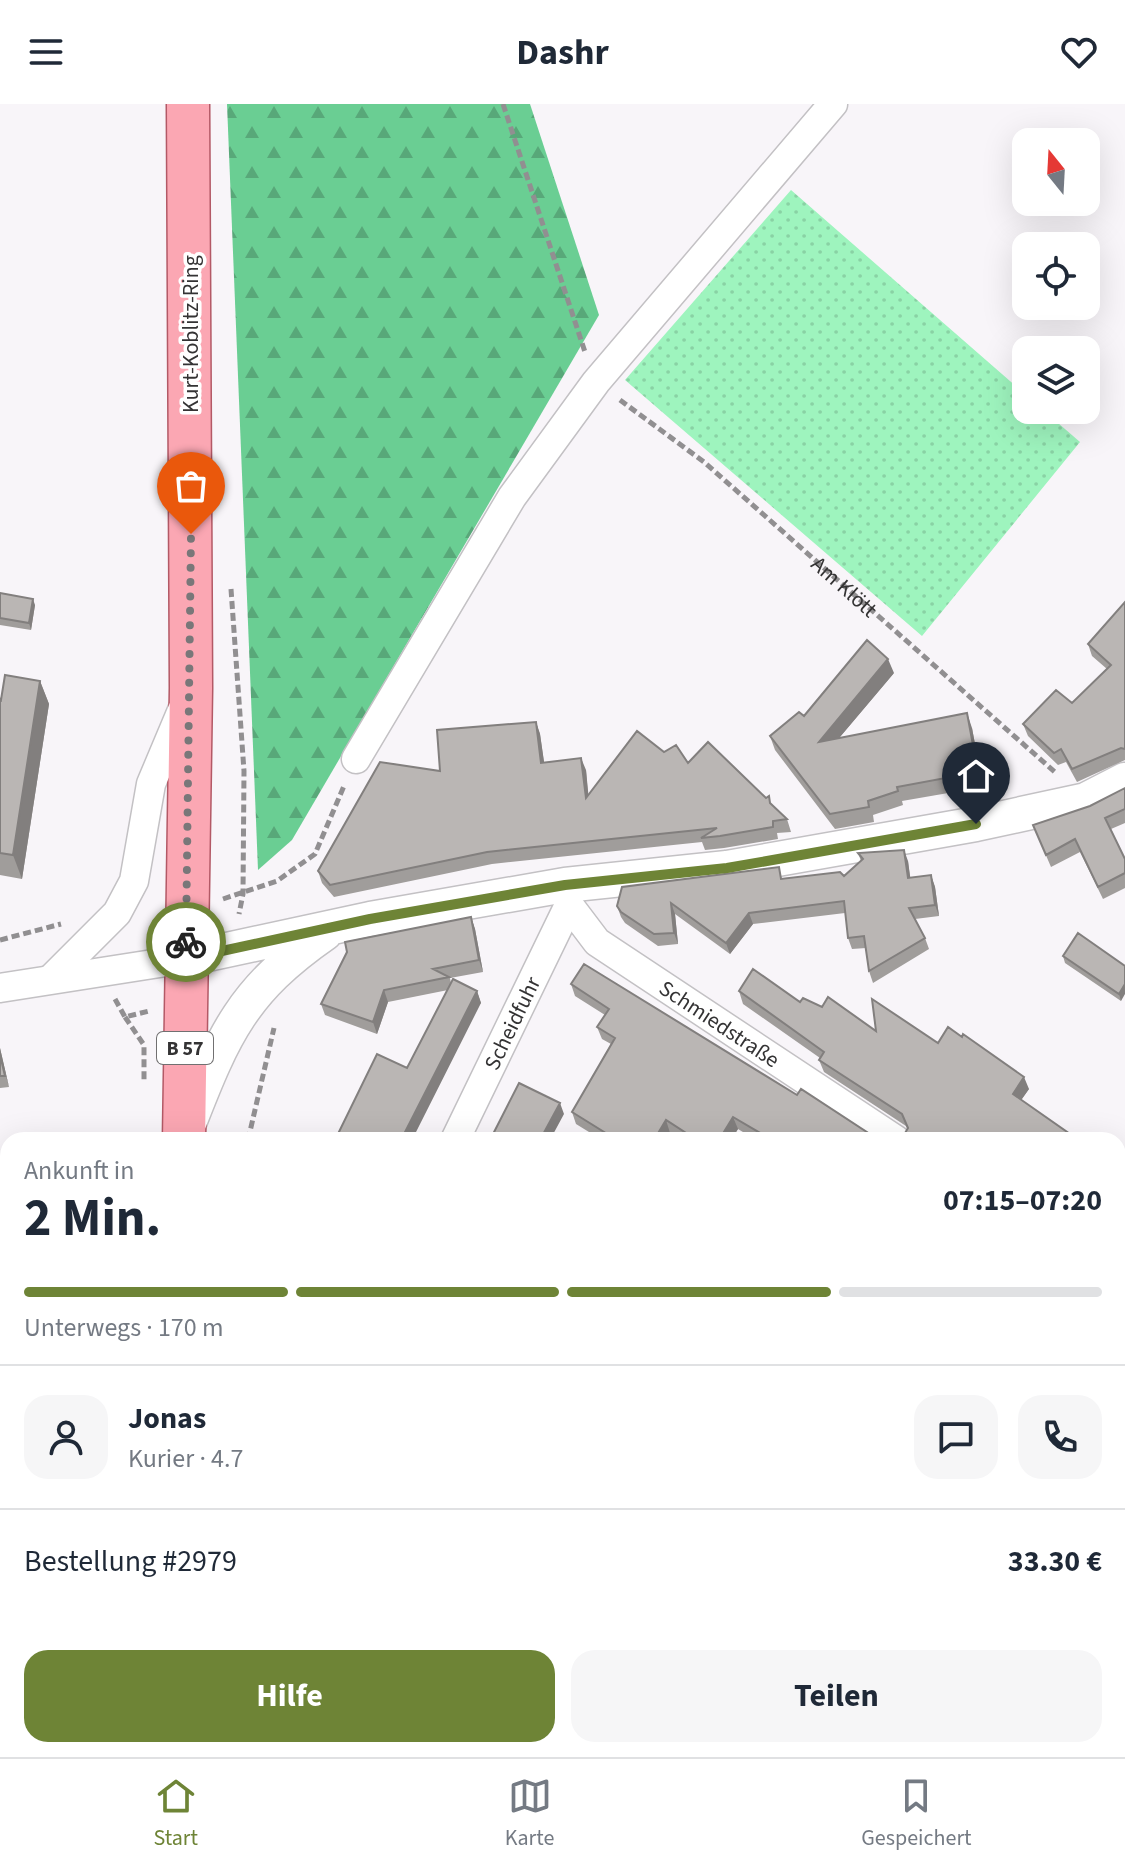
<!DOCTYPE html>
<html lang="de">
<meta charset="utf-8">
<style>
:root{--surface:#fff;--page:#f6f6f7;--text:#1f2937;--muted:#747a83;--line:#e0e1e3;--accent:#6e8436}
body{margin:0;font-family:"Source Sans 3",sans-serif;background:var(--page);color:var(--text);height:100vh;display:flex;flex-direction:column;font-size:30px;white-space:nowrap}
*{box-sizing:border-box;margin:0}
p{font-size:26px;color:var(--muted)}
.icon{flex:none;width:44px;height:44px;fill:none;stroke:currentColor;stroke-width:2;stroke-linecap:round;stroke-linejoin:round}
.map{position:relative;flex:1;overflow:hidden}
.details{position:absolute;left:0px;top:1028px;width:1126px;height:626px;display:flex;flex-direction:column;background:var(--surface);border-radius:24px 24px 0 0;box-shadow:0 8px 32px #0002}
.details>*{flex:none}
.needle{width:52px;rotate:342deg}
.tools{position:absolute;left:1012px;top:24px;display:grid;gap:16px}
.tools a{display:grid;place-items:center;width:88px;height:88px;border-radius:16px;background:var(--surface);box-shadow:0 8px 32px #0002;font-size:40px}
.pin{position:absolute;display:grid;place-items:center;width:68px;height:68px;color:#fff;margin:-82px -34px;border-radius:50% 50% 50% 0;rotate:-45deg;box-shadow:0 0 8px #0007}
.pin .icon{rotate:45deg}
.courier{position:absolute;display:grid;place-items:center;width:80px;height:80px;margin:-40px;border:6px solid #6e8436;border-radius:50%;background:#fff;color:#222;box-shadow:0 2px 10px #0007}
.overview em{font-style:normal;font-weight:700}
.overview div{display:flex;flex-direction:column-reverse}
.overview{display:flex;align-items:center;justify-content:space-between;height:136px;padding:0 24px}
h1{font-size:52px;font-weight:700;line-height:60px}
.bar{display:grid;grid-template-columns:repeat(4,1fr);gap:12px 8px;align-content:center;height:96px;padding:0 24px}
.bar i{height:10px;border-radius:6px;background:var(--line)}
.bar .selected{background:var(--accent)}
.bar p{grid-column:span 4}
.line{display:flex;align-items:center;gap:20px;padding:0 24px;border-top:2px solid var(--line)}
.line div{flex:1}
.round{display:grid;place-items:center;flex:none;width:84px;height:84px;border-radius:24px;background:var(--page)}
.cta{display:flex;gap:16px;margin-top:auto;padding:16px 24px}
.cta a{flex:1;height:92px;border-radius:24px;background:var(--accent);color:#fff;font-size:32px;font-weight:700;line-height:92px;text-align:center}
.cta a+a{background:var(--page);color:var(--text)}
header{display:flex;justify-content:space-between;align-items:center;height:104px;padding:0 24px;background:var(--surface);font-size:36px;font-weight:700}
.tabs{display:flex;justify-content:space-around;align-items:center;height:112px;border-top:2px solid var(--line);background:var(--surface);font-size:22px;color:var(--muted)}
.tabs a{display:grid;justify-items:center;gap:4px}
.tabs .selected{color:var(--accent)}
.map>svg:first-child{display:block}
.grass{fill:url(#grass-dots)}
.forest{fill:url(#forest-firs)}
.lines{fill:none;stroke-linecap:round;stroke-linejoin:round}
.minor-casing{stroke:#c3c1c4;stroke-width:31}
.tertiary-casing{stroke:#c3c1c4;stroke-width:37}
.primary-casing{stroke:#b35966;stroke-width:45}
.path{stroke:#918f91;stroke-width:5;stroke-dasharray:8 4;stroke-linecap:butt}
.minor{stroke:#fff;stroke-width:28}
.tertiary{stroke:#fff;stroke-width:34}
.primary{stroke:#fba7b3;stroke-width:42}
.wall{fill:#a09d9b}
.shaded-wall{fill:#827f7e}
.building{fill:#bab6b4;stroke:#827f7e;stroke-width:2}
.done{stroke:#797779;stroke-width:8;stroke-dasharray:0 14.4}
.route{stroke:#6e8436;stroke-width:10}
.labels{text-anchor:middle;stroke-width:7;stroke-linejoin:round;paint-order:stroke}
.shield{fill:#fff;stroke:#717071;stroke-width:2}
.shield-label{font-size:20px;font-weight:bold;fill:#343334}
.street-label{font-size:22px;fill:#343334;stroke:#fff}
</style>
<header><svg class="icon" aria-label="menu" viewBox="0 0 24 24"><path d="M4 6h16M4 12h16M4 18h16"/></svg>Dashr<svg class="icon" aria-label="heart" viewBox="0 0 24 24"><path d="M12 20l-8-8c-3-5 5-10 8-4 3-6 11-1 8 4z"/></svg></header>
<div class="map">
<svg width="1125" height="1653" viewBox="0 0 1125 1653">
<defs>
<pattern id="grass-dots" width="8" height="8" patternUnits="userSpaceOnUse" patternTransform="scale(2)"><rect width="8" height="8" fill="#9ef4be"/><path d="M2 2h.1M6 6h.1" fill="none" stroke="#89d2a4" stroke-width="1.8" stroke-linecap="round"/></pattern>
<pattern id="forest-firs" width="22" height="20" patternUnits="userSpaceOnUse" patternTransform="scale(2)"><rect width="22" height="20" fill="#6ace93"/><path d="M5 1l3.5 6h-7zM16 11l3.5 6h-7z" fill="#58a879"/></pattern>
</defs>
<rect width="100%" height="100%" fill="#f8f5f9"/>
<path class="grass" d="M791,86L1026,291V306H1043L1080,338L922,532L625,276Z"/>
<path class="forest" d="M227,0H530L599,211L292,736L258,766Z"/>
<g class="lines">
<defs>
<g id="minor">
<path d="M356,655L512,393L596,278L833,0"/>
<path id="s2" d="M565,781L569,801L597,838L896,1036"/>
<path d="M51,875L117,809L134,777L151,680L183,604"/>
<path d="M0,884L185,855"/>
<path id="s3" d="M455,1036L569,801"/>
<path d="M1118,1183L1125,1187"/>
<path d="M1118,1503L1125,1489"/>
<path d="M732,1646L749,1653"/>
<path d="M1047,1653L1049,1646"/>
</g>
<path id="tertiary" d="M185,855L370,815L565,781L727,764L976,720L1086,696L1125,676
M189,1019C224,929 243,886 325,829"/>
<path id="primary" d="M184,1036L191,584L188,0
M180,1653V1646"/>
</defs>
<use href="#minor" class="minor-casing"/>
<use href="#tertiary" class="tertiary-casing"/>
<use href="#primary" class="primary-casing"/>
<g class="path">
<path d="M503,0L585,248"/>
<path id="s1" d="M620,296L704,358L1056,669"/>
<path d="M231,485L244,667L243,790L239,810"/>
<path d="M223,795L277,777L315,750L344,682"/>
<path d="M0,836L61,820"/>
<path d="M115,895L125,913L149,907"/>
<path d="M125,913L144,941V978"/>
<path d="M248,1036L274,924"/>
<path d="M302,1653L303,1646"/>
</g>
<use href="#minor" class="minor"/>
<use href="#tertiary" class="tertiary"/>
<use href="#primary" class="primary"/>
</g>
<path class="wall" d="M0,489L35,501L31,526L0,521Z
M1125,498V656L1077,678L1066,658L1058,661L1028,632L1023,620L1072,599L1107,565L1092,552L1088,540Z
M894,569L839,634L972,624L983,683L902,697L903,701L873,711L874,718L835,725L775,646L770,632L804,612Z
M40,577L49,600L22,775L0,771V595Z
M536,618L540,630L544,659L586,666L588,691L664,648L772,701L787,715L791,728L777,729L778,735L724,744L705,746L702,738L492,760L334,793L322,779L318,767L440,667Z
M1125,684V719L1111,725L1125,755V784L1103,795L1080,748L1051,763L1033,721L1090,702Z
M858,749L908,757L910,774L931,771L935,783L939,812L915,815L925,834L929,845L873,879L869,867L866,844L852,845L848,834L845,809L753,820L730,850L675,810L678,840L658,842L625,819L621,813L617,802L784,774L844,772L861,757Z
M471,813L475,825L483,868L450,874L451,879L477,887L481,899L407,964L448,886L388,898L377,930L325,911L321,900Z
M1063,852L1125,862L1121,897L1065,859Z
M571,880L797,991L879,1036H756L738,1025L731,1036H682L670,1029L666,1036H602L576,1020L572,1008L611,940L602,935L597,923L605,911L575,892Z
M739,887L800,898L876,927L938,939L1029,985L1021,996L1070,1030L1072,1036H901L908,1026L906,1022L824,968L819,956L820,954L743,900Z
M0,944L9,983L0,984Z"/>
<path class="shaded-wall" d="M33,495L35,501L31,526L29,519Z
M888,555L894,569L824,652L819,638Z
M40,577L49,600L22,775L13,751Z
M967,609L972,624L983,683L978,668Z
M536,618L540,630L546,671L541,659Z
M581,654L586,666L590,707L586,694Z
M904,746L908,757L912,786L908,774Z
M931,771L935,783L939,812L935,801Z
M671,799L675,810L678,840L674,829Z
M749,809L753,820L730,850L726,839Z
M471,813L475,825L483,868L479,856Z
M1125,880V890L1121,897L1119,890Z
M384,886L388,898L377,930L373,918Z
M477,887L481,899L412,1036H401Z
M0,944L9,983L0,951Z
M1024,973L1029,985L1017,1002L1013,990Z
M560,999L564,1010L550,1036H540Z
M733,1013L738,1025L731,1036H719Z
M666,1016L670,1029L666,1036H654Z
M1125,1370V1391L1118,1406V1385Z
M560,1646H569L566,1653H557Z
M1009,1646H1014L1016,1651L1015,1653H1006Z"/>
<path class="building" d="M0,489L33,495L29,519L0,514Z
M1125,498V645L1121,644L1072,665L1061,645L1054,649L1023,620L1056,586L1072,599L1111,561L1088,540Z
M867,536L888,555L819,638L967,609L978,668L897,683L898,687L868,697L869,703L830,710L770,632L799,608L804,612Z
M5,571L40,577L13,751L0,749V595L1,596Z
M536,618L541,659L581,654L586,694L637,627L664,648L676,641L688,659L708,638L766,694L769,692L770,699L787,715L773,717V723L720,732L701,734L717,724L487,748L330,781L318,767L380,658L440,667L437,626Z
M1125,684V705L1105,714L1125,755V769L1098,783L1075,735L1046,751L1033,721L1090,702Z
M904,746L908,774L931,771L935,801L909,804L925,834L869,867L864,832L848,834L844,797L749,809L726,839L671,799L674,829L654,830L621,808L617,802L622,783L779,763L781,775L840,768L844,772L863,755L858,749Z
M471,813L479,856L433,865L449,873L384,886L373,918L321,900L347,848L345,838Z
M1078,829L1125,862V880L1119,890L1063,852Z
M584,860L797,991L801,985L879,1036H772L733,1013L719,1036H715L706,1030L702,1036H697L666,1016L654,1036H617L572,1008L615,934L597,923L609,905L571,880Z
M753,865L800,898L803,894L822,903L828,893L876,927L872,895L938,939L948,923L962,933L963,930L1024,973L1013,990L1070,1030L1065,1036H901L908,1024L902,1010L819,956L824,948L739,887Z
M453,875L477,887L401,1036H335L377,950L407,964Z
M0,951L5,972H0Z
M519,979L560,999L540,1036H490Z
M1125,1269V1370L1118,1385V1279Z
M1125,1531V1653H1070L1073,1646H1118V1545Z
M501,1646H560L557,1653H498Z
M959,1646H1009L1006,1653H956Z"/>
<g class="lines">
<path class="done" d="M186,838L191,430"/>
<path class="route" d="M186,838L185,855L370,815L565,781L727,764L976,720"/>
</g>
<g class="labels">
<rect class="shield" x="157" y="928" width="56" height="32" rx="6"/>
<g class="shield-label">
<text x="185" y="951">B 57</text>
</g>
<g class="street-label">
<text transform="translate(190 230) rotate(-90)" y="8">Kurt-Koblitz-Ring</text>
<text dy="8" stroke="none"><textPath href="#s1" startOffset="292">Am Klött</textPath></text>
<text dy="8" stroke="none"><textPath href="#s3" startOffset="130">Scheidfuhr</textPath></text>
<text dy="8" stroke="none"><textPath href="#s2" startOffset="214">Schmiedstraße</textPath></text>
</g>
</g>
</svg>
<div class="tools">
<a><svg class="needle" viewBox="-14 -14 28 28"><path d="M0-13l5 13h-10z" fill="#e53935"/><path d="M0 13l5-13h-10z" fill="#747a83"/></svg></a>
<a><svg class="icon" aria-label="locate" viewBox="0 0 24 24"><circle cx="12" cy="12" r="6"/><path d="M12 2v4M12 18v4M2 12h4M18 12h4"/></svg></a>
<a><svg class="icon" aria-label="layers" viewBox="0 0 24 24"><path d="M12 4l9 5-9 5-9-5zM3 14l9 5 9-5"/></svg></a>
</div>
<div class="pin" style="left:191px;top:430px;background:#ea580c"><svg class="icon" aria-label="bag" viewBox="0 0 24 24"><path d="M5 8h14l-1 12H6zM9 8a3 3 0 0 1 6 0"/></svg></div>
<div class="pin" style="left:976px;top:720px;background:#1f2937"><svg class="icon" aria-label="home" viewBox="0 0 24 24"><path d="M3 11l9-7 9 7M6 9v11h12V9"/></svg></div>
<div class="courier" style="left:186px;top:838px"><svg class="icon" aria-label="bike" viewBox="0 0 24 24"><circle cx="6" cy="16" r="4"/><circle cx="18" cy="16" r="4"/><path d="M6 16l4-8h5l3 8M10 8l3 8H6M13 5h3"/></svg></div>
<section class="details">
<div class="overview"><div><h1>2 Min.</h1><p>Ankunft in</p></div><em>07:15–07:20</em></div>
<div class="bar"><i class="selected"></i><i class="selected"></i><i class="selected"></i><i></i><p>Unterwegs · 170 m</p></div>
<div class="line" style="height:144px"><a class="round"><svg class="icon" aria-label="person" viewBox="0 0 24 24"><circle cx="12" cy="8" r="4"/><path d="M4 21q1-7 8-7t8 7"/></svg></a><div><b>Jonas</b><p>Kurier · 4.7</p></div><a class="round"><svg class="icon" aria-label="chat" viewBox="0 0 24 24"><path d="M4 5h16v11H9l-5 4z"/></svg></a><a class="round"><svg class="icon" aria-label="phone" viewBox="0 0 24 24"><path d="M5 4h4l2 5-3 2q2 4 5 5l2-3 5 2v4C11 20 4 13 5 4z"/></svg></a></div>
<div class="line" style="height:104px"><div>Bestellung #2979</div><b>33.30 €</b></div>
<div class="cta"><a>Hilfe</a><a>Teilen</a></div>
</section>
</div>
<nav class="tabs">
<a class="selected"><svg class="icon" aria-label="home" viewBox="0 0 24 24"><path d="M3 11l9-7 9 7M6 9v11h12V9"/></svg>Start</a>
<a><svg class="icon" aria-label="map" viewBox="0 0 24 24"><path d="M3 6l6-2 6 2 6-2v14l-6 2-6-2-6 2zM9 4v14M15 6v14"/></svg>Karte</a>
<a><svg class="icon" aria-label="saved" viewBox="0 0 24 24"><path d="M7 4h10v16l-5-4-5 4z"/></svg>Gespeichert</a>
</nav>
